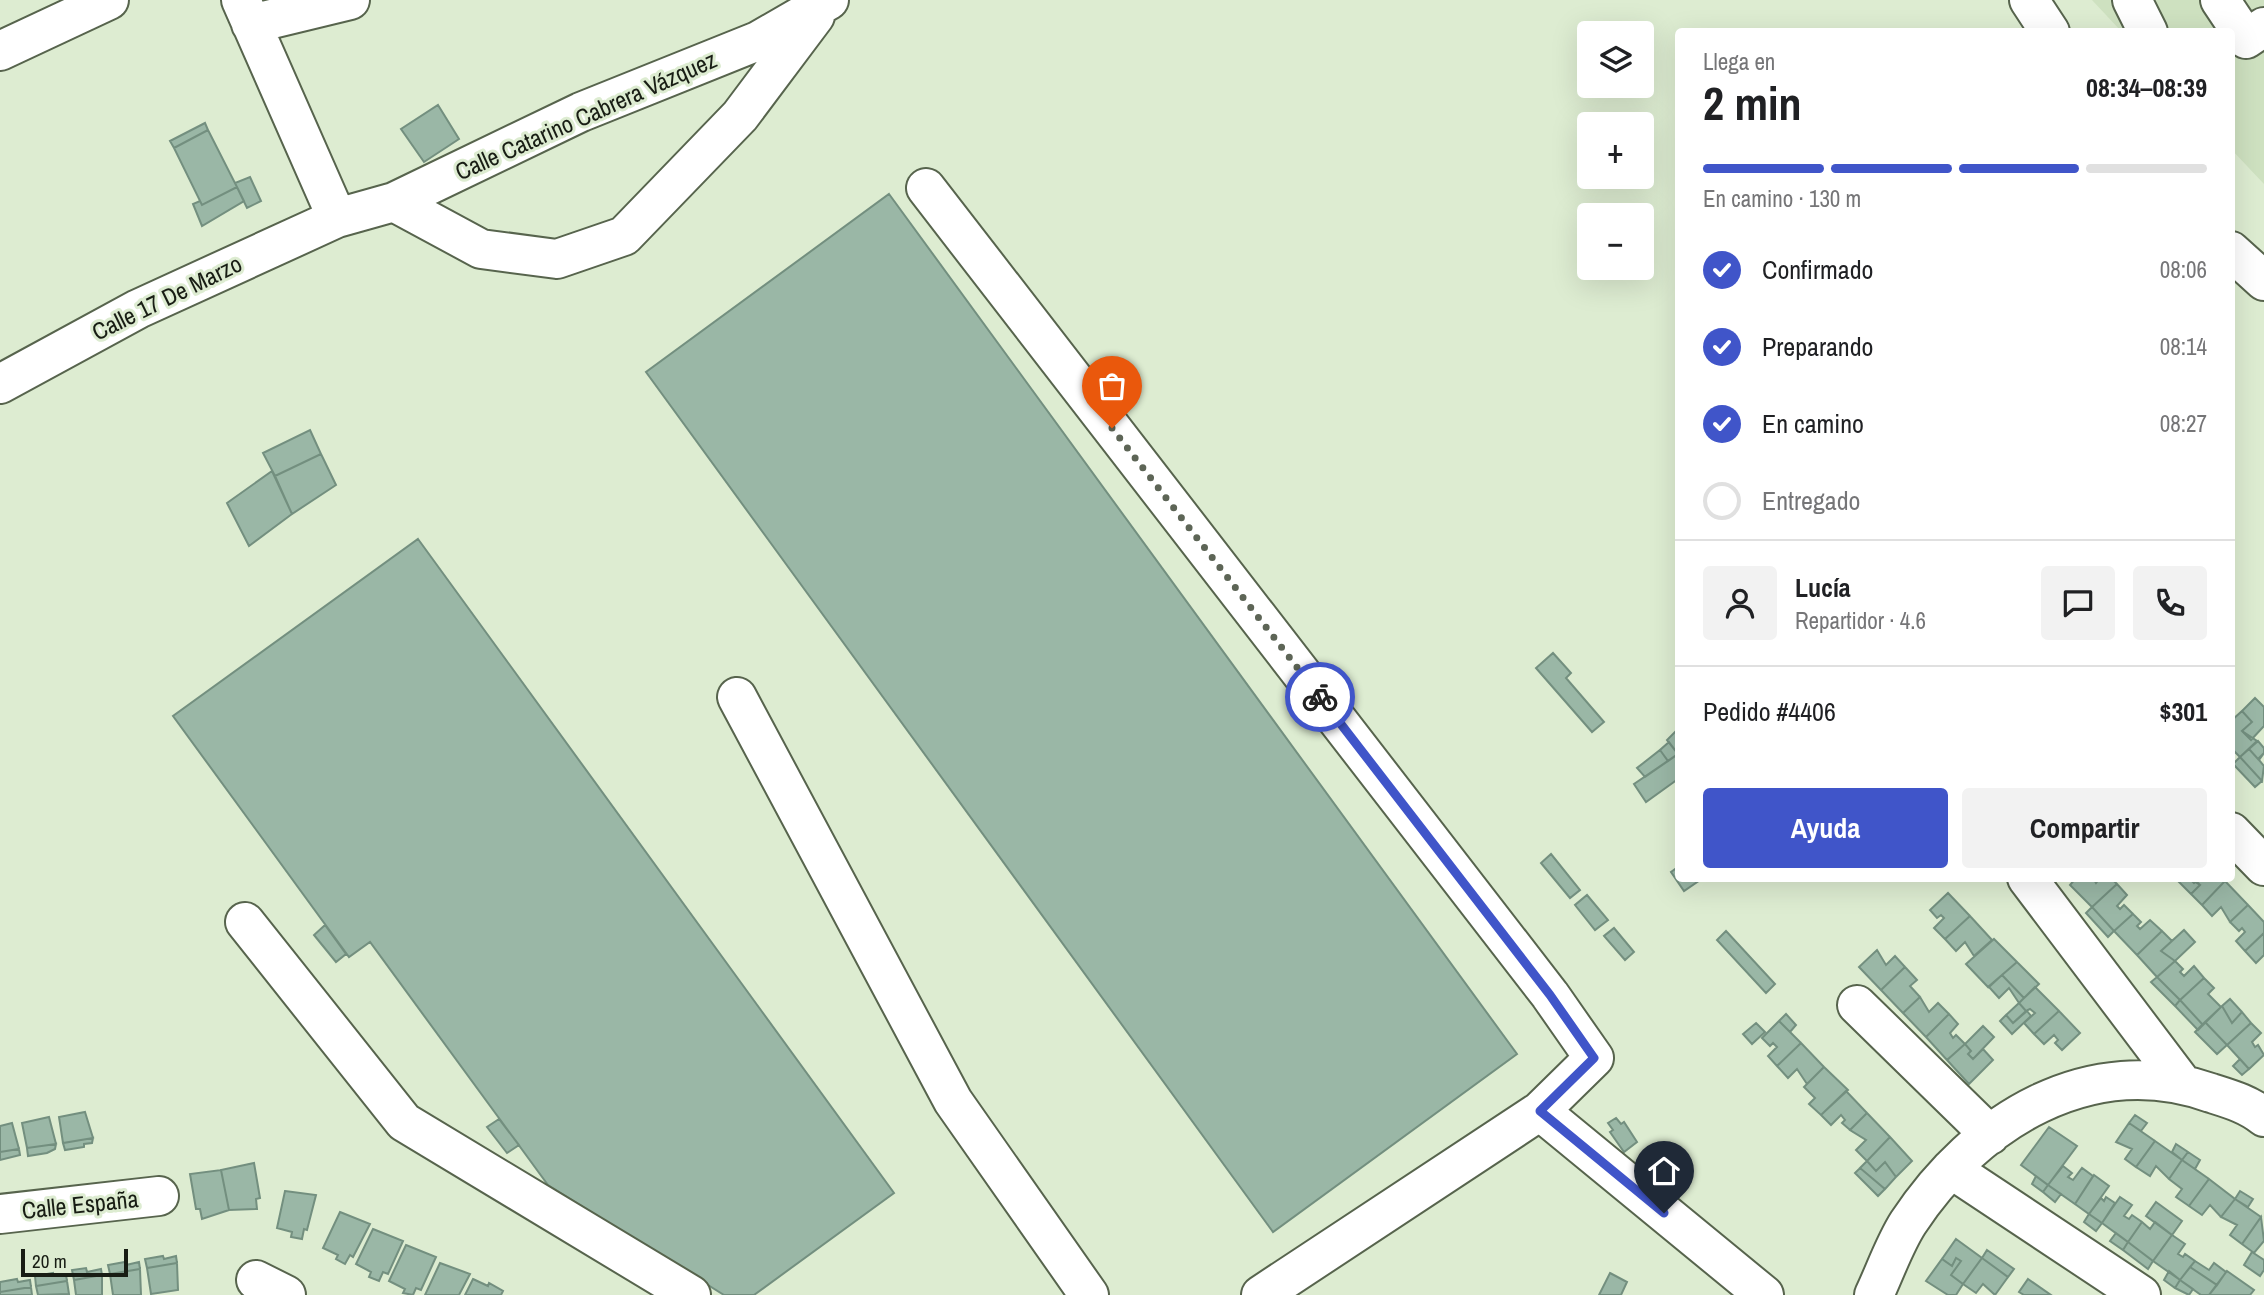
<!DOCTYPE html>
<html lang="es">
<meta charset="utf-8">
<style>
:root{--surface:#fff;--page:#f2f2f2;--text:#202124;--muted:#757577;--line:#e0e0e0;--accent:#4055c9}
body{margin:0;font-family:"Archivo Narrow",sans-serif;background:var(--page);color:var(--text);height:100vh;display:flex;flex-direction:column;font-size:26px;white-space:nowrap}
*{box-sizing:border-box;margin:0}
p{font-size:23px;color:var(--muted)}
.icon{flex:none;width:38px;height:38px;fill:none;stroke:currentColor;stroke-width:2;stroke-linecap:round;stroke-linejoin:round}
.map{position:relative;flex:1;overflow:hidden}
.details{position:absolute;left:1675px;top:28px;width:560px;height:854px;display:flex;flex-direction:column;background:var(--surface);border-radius:7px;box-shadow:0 7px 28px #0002}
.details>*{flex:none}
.tools{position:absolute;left:1577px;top:21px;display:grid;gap:14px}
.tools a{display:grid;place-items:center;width:77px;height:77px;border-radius:7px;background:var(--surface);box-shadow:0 7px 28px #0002;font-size:35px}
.scale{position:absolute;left:21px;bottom:18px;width:107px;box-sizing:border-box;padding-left:7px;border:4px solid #181d14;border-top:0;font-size:19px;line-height:24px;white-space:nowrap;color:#181d14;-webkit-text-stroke:5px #ddecd1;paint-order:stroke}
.pin{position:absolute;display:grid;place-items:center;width:60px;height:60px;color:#fff;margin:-72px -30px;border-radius:50% 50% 50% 0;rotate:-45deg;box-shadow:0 0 7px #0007}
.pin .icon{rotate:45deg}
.courier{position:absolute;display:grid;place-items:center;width:70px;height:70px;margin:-35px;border:5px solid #4055c9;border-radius:50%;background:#fff;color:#222;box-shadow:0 2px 9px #0007}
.overview em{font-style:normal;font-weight:800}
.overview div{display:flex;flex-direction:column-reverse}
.overview{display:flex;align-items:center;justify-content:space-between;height:119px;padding:0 28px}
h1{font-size:46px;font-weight:800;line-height:52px}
.bar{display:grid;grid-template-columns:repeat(4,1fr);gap:10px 7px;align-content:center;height:84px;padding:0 28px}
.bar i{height:9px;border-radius:5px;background:var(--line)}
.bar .current{background:var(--accent)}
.bar p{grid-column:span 4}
.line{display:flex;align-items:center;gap:18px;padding:0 28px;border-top:2px solid var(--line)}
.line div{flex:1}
.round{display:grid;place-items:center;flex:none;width:74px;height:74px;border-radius:7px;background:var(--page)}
ol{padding:0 28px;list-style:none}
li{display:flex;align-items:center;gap:21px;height:77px}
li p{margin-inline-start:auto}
li .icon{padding:7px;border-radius:50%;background:var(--accent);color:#fff;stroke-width:4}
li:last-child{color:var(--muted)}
li i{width:38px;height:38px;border:4px solid var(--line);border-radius:50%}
.action{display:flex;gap:14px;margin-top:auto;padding:14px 28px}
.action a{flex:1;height:80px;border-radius:7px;background:var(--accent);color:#fff;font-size:28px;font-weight:800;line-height:80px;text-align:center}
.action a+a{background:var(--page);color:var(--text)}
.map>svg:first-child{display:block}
.built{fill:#cee1c0}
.building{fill:#9ab7a6;stroke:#738f7f;stroke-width:2}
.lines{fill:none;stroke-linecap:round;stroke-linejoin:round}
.minor-casing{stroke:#57644d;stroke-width:42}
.minor{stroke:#fff;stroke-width:38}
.done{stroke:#5d6556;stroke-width:7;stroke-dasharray:0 12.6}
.route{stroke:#4055c9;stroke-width:9}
.labels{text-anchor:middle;stroke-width:6;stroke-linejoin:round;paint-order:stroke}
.street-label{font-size:24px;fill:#181d14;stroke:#ddecd1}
</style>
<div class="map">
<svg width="2264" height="1295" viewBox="0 0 2264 1295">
<rect width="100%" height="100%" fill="#ddecd1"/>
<path class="built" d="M2092,0H2264V184L2231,149V32L2121,31Z"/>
<path class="building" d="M438,105L459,139L424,162L401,129Z
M205,123L208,130L174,148L170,141Z
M208,130L237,187L202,205L174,148Z
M250,177L261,201L247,208L235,183Z
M237,187L244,201L202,226L193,204L200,201L202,205Z
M889,194L1517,1054L1273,1232L646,372Z
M310,430L321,454L275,476L263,453Z
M321,454L336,485L292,514L275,476Z
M272,471L292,514L249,546L227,503Z
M418,539L894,1193L754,1295H724L548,1185L370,942L349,957L173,716Z
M1553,653L1571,673L1566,678L1604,722L1592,732L1536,668Z
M2255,698L2264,707V726L2251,740L2242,731L2252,722L2242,711Z
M2242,711L2252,722L2242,731L2257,741L2240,757L2231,748V721Z
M1678,729V754L1667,740Z
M2258,741L2264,748V753L2258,759L2249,749Z
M1669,742L1678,754L1668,761L1660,750Z
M2249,749L2258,759L2264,753L2259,760L2264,766L2262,781L2240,757Z
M1660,750L1668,761L1645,777L1637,768Z
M1678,754V779L1646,802L1634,784Z
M2240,757L2262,781L2255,787L2233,764Z
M1551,854L1580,890L1570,898L1541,863Z
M1678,867V878H1703L1684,891L1671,872Z
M2076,878H2093L2096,883L2100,878H2111L2117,884L2092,907L2070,885Z
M2183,878H2189L2194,883L2196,881L2200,885L2191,894L2179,882Z
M2189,878H2223L2225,881L2202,905L2191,894L2200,885Z
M2225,881L2248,905L2230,922L2221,907L2212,916L2202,905Z
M2117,884L2127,895L2117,906L2120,909L2124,905L2133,914L2114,931L2092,907Z
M1948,893L1970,916L1945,939L1934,928L1944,918L1941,915L1937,918L1930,910Z
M1587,895L1608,920L1595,930L1575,905Z
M2248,905L2264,922V933L2245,951L2236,941L2245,932L2242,928L2239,931L2230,922Z
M2092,907L2114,931L2108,937L2086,913Z
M2133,914L2141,922L2137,926L2140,929L2150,920L2162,931L2137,955L2114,931Z
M1970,916L1992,940L1974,956L1965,942L1956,951L1945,939Z
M325,925L346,954L336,962L314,935Z
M1614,928L1634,952L1625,960L1604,936Z
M2184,930L2195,942L2175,961L2161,951Z
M1726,931L1775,984L1766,993L1717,940Z
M2162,931L2172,941L2161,951L2175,961L2157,977L2137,955Z
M2264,933V955L2256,963L2245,951Z
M1994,939L2017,962L1988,987L1966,964Z
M1877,950L1886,965L1895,956L1905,967L1881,990L1859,967Z
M2175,961L2183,969L2180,972L2184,976L2194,966L2204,978L2180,1000L2157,977Z
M2017,962L2039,984L2024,998L2002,975Z
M1905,967L1917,980L1910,986L1920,997L1903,1013L1881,990Z
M2002,975L2024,998L2019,1003L2009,988L1999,998L1989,987Z
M2157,977L2180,1000L2175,1006L2151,982Z
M2204,978L2214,988L2208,994L2221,1007L2203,1025L2180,1000Z
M2035,987L2059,1011L2034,1034L2024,1023L2035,1013L2030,1009L2026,1011L2019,1003Z
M1920,997L1929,1012L1938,1003L1949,1014L1926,1037L1903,1013Z
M2230,999L2242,1012L2232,1023L2222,1006Z
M2180,1000L2203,1025L2198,1030L2175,1006Z
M2019,1003L2026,1011L2013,1023L2006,1015Z
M2222,1006L2232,1023L2242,1012L2251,1023L2227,1045L2205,1022Z
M2027,1011L2031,1016L2012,1034L2000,1021L2006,1015L2013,1023Z
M2059,1011L2080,1033L2062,1050L2055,1043L2058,1040L2054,1035L2044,1044L2034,1034Z
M1786,1014L1796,1025L1790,1032L1779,1021Z
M1949,1014L1958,1024L1950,1033L1953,1038L1956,1035L1965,1044L1947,1060L1926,1037Z
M1779,1021L1801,1043L1777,1066L1768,1056L1777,1047L1773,1043L1770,1046L1762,1038Z
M2205,1022L2227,1045L2217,1054L2195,1032Z
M1756,1023L1765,1032L1752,1044L1743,1034Z
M2251,1023L2261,1033L2252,1042L2255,1047L2258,1045L2264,1055L2249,1069L2227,1045Z
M1983,1026L1994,1037L1973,1059L1968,1054L1971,1051L1965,1044Z
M1801,1043L1824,1067L1807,1084L1797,1069L1788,1078L1777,1066Z
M1965,1044L1971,1051L1968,1054L1973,1059L1983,1049L1993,1060L1969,1084L1947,1060Z
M2240,1059L2249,1069L2242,1075L2233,1066Z
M1824,1067L1848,1090L1821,1115L1809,1104L1815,1098L1804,1087Z
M1846,1091L1867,1113L1850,1130L1842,1123L1845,1120L1841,1115L1831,1125L1821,1115Z
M85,1112L93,1138L63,1143L59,1117Z
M1867,1113L1890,1137L1867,1161L1856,1150L1866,1140L1850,1130Z
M2135,1115L2147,1123L2141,1131L2129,1123Z
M49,1117L56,1144L27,1148L22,1123Z
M1616,1118L1621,1124L1624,1122L1637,1142L1624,1152L1610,1132L1613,1130L1608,1123Z
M499,1119L519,1145L507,1153L487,1127Z
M12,1123L19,1149L0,1152V1126Z
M2129,1123L2155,1141L2136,1167L2125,1159L2132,1149L2116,1142Z
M2049,1127L2077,1146L2048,1185L2021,1165Z
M1890,1137L1912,1161L1896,1177L1885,1162L1876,1171L1867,1161Z
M93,1138L92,1143L84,1144V1147L65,1150L63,1143Z
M2155,1141L2182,1160L2169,1179L2156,1166L2150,1176L2136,1167Z
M56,1144L55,1149L47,1153L28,1156L27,1148Z
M2176,1144L2188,1152L2182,1160L2172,1152Z
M19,1149L20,1155L0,1160V1152Z
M2188,1152L2200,1160L2195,1169L2182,1160Z
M2182,1160L2209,1179L2189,1206L2176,1197L2182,1189L2169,1179Z
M1867,1161L1876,1171L1885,1162L1896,1177L1885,1189L1860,1168Z
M254,1163L260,1198L256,1199L257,1209L229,1210L221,1170Z
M2063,1166L2072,1173L2068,1177L2073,1180L2082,1168L2093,1176L2075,1204L2048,1185Z
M1860,1168L1885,1189L1878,1196L1855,1173Z
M221,1170L229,1210L202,1219L200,1209H196L190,1174Z
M2094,1175L2109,1186L2089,1214L2075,1204Z
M2036,1176L2048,1185L2043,1192L2032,1184Z
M2209,1179L2235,1199L2221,1217L2210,1205L2202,1215L2189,1206Z
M2048,1185L2061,1194L2055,1202L2043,1192Z
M285,1191L316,1195L307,1230L304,1229L302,1239L291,1237L292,1232L277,1228Z
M2240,1191L2253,1199L2248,1207L2235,1199Z
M2106,1197L2115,1203L2102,1223L2089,1214L2101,1198L2104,1201Z
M2120,1197L2132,1205L2124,1216L2129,1219L2132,1215L2142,1222L2128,1242L2102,1223Z
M2235,1199L2261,1217L2242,1244L2230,1235L2237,1225L2221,1217Z
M2156,1202L2182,1221L2172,1235L2146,1216Z
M340,1212L370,1224L353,1257L350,1255L345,1264L336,1259L338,1255L323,1248Z
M2089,1214L2102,1223L2096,1231L2084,1222Z
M2261,1217L2264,1241L2254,1253L2242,1244Z
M2142,1222L2150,1229L2155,1222L2172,1235L2153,1261L2128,1242Z
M373,1229L403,1241L388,1274L383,1272L379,1281L369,1277L371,1272L356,1264Z
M2116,1233L2128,1242L2123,1250L2110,1241Z
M2172,1235L2185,1244L2178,1254L2183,1257L2185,1254L2195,1261L2180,1280L2153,1261Z
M1956,1239L1982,1258L1963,1284L1951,1275L1961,1261L1956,1258L1952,1266L1942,1259Z
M2128,1242L2153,1261L2148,1269L2123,1250Z
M406,1245L436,1257L421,1290L416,1288L413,1295L403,1293L405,1289L389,1281Z
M1987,1250L2014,1269L2008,1277L1982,1258Z
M2252,1252L2264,1260V1270L2260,1276L2244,1265Z
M163,1256L164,1259L176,1256L177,1263L147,1268L145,1259Z
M1956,1258L1961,1261L1951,1275L1963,1284L1956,1295H1948L1926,1281L1942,1259L1952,1266Z
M1982,1258L2008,1277L1995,1295L1983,1284L1976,1293L1963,1284Z
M2195,1261L2209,1270L2214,1263L2226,1272L2217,1285L2190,1267Z
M125,1262L126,1265L139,1262L140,1269L110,1274L108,1265Z
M177,1263L178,1290L151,1294L147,1268Z
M440,1263L470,1274L459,1295H425Z
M2190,1267L2217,1285L2209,1295H2201L2180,1280Z
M86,1268L87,1272L101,1269L102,1275L74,1280L72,1270Z
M140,1269L141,1295H113L110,1274Z
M2169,1271L2180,1280L2175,1288L2164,1280Z
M2227,1271L2254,1290L2250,1295H2209Z
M53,1273V1276L66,1275L67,1281L36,1286L35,1276Z
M1610,1273L1627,1282L1621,1295H1599Z
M102,1275V1295H76L74,1280Z
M17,1279L18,1282L30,1280L31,1287L0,1292V1282Z
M473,1279L488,1286L489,1283L503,1291L501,1295H465Z
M2028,1279L2051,1295H2024L2019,1292Z
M2180,1280L2193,1289L2189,1295L2175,1288Z
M67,1281L69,1294L38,1295L36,1286Z
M31,1287L32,1295H0V1292Z"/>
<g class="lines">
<defs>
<path id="minor" d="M241,0L337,218
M2029,0L2050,32
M2132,0L2148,32
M2220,0L2246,39L2264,27
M251,24L350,0
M0,51L109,0
M926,188L1550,995L1594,1058L1540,1111L1261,1295
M394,202L481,249L557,259L624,236L740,116L815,16
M2231,251L2264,281
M0,384L138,309L337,218L394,202L581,112L758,41L829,0
M737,697L953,1101L1089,1295
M2231,832L2264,866
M2027,878L2181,1082
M245,922L404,1122L691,1295
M1857,1005L1990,1135
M1540,1111L1764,1295
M1951,1169L2141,1295
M0,1214L159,1196
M256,1280L286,1295
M1874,1295C1885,1272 1894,1245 1908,1223C1975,1121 2090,1050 2211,1093C2230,1099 2248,1104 2264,1117"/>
</defs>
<use href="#minor" class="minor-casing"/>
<use href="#minor" class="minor"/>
</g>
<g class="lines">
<path class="done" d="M1112,428L1320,697"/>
<path class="route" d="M1320,697L1550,995L1594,1058L1540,1111L1664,1213"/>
</g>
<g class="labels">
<g class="street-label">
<text transform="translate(586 116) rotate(-24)" y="8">Calle Catarino Cabrera Vázquez</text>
<text transform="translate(167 298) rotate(-26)" y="8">Calle 17 De Marzo</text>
<text transform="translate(80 1205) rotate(-6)" y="8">Calle España</text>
</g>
</g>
</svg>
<div class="tools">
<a><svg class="icon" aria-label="layers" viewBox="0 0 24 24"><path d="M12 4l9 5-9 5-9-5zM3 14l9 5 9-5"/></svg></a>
<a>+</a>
<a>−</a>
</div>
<div class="scale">20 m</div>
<div class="pin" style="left:1112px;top:428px;background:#ea580c"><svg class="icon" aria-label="bag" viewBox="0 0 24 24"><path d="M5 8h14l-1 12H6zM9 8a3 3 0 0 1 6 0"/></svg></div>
<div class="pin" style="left:1664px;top:1213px;background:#1f2937"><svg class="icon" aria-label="home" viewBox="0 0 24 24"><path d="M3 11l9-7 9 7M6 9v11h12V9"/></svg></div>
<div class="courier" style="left:1320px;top:697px"><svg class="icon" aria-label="bike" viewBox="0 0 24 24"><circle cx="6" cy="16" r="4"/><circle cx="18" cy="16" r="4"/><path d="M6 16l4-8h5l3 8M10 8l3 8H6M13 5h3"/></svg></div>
<section class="details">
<div class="overview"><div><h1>2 min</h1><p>Llega en</p></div><em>08:34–08:39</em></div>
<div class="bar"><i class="current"></i><i class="current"></i><i class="current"></i><i></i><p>En camino · 130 m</p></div>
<ol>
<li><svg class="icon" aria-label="check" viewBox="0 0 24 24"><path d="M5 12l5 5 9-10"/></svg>Confirmado<p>08:06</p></li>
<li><svg class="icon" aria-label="check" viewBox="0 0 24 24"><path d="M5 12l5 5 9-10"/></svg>Preparando<p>08:14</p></li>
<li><svg class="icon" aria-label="check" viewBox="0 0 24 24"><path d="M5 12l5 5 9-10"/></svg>En camino<p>08:27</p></li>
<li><i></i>Entregado</li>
</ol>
<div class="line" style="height:126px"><a class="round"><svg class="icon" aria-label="person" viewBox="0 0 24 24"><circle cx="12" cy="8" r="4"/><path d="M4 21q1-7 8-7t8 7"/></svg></a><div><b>Lucía</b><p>Repartidor · 4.6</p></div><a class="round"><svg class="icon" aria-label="chat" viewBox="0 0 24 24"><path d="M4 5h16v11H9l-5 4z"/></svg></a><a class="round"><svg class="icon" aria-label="phone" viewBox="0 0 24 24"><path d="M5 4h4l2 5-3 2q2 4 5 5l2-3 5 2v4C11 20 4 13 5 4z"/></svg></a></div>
<div class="line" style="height:91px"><div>Pedido #4406</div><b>$301</b></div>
<div class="action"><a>Ayuda</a><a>Compartir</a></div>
</section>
</div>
